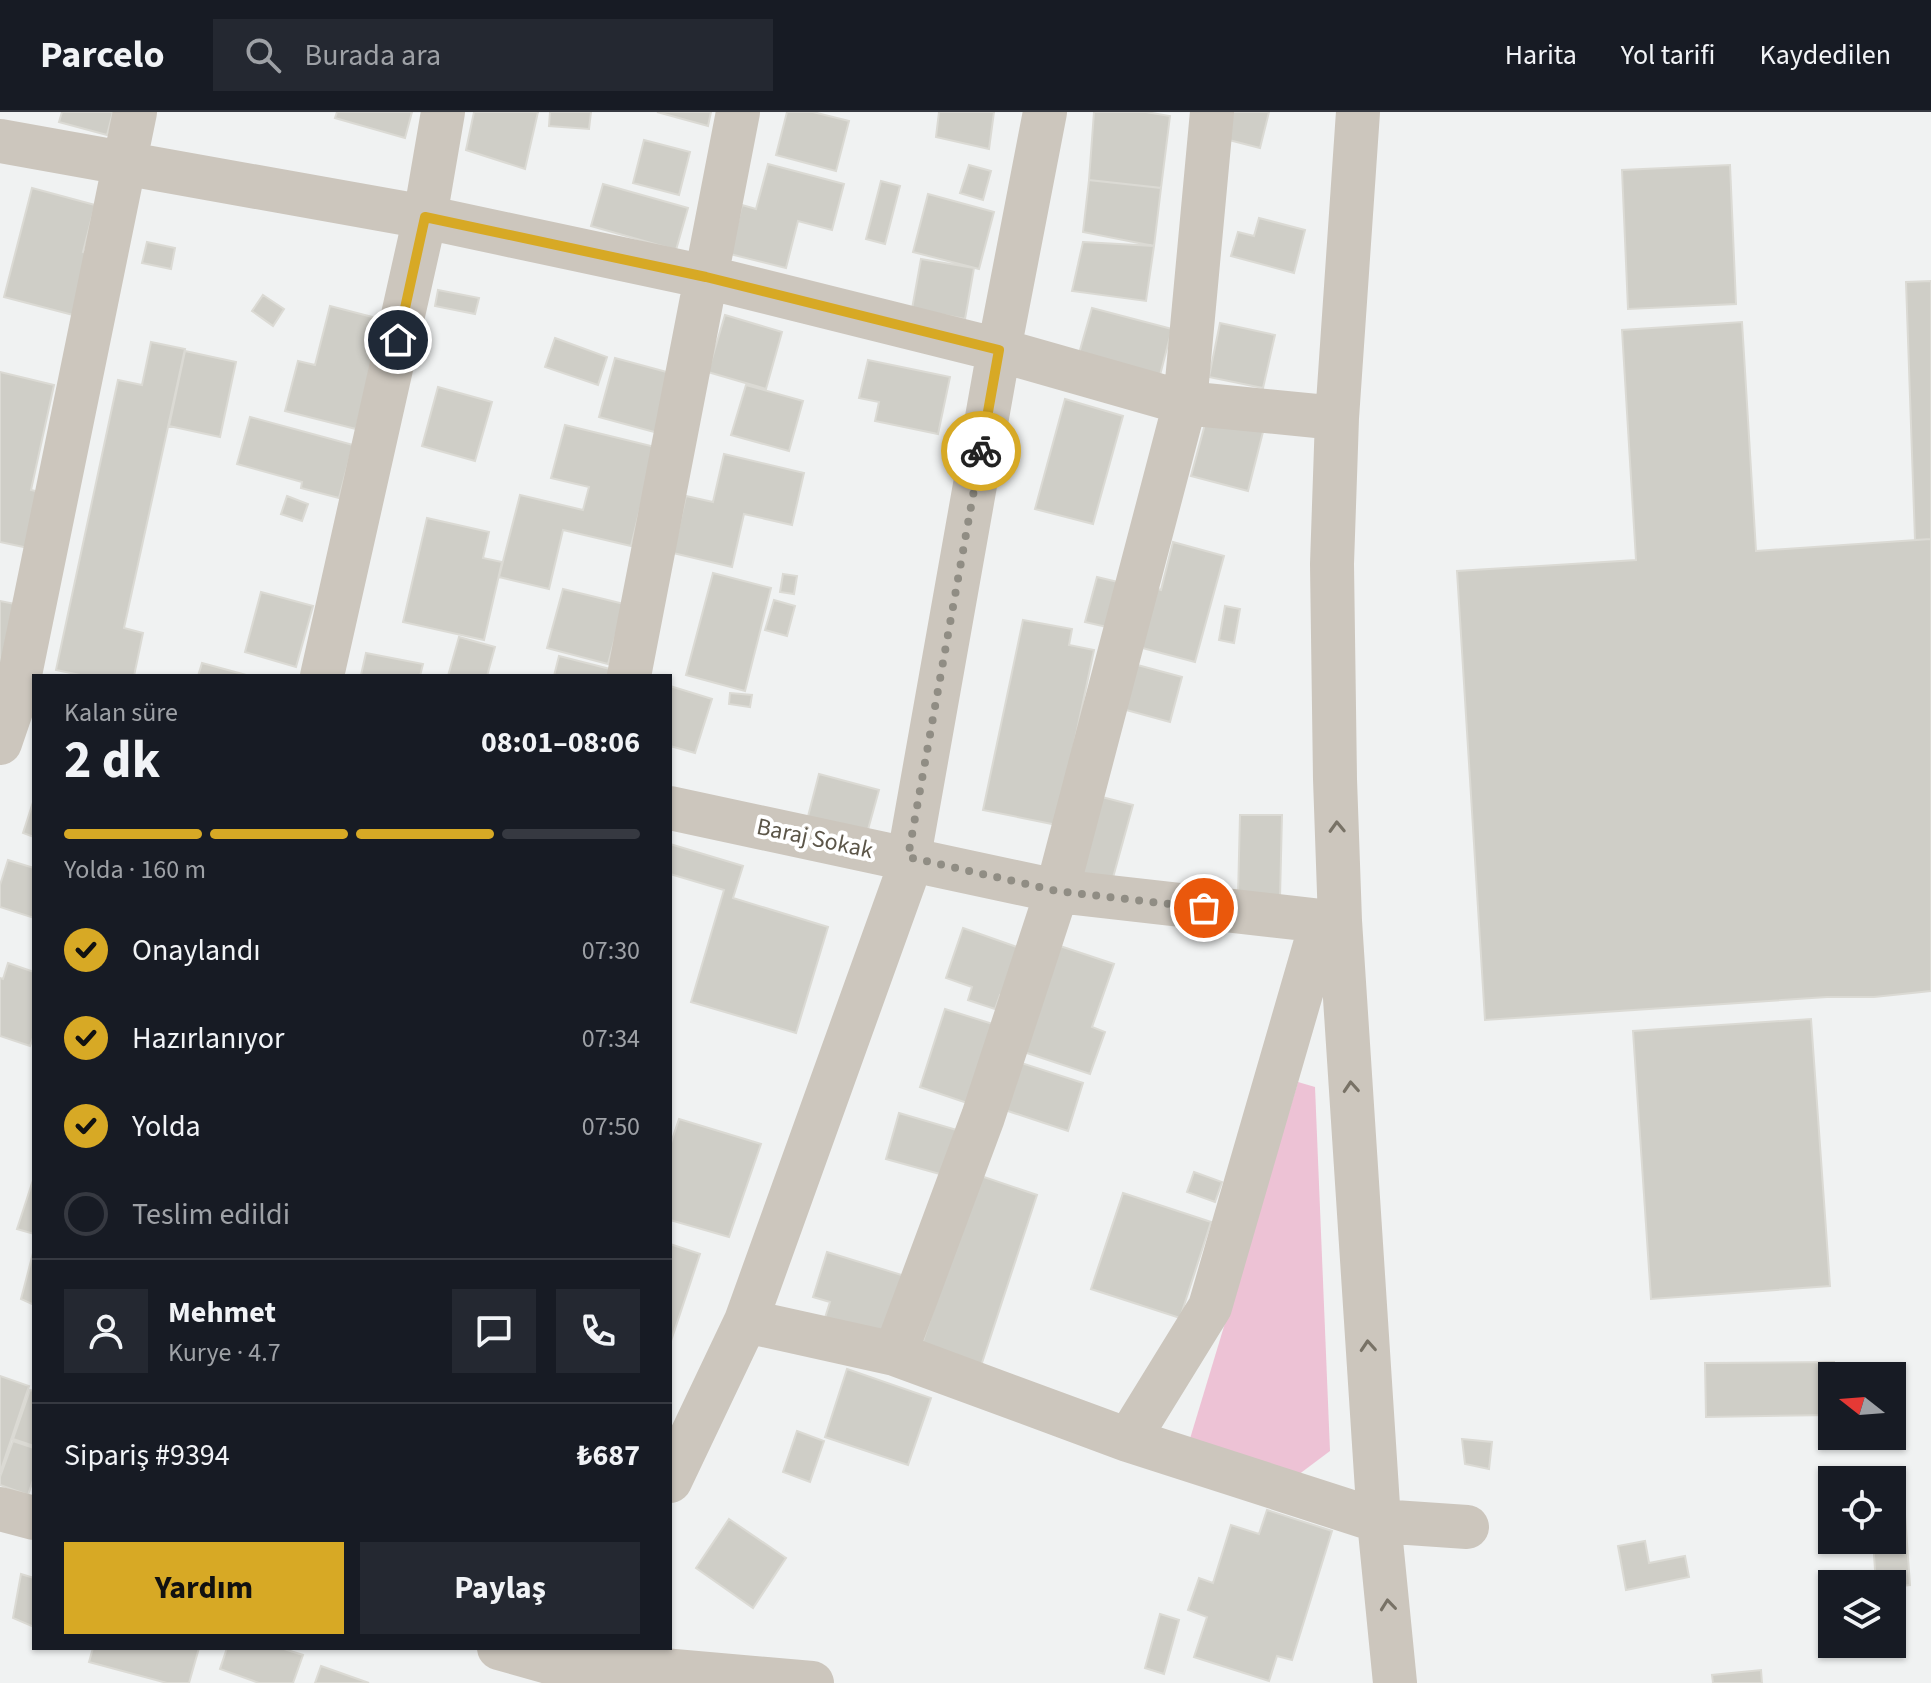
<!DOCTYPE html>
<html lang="tr">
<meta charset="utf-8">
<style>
:root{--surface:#171b24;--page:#242831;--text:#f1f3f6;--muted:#9ea1a6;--line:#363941;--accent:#d7a925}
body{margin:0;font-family:"Source Sans 3",sans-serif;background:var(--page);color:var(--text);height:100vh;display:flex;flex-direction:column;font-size:30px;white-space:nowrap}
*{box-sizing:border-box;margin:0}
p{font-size:26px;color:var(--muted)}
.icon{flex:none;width:44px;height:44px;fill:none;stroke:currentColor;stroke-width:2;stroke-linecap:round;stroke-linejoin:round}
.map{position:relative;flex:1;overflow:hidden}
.drawer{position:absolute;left:32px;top:562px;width:640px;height:976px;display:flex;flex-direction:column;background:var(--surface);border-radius:0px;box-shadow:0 2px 6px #0004}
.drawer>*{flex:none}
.needle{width:52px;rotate:287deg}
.buttons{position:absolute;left:1818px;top:1250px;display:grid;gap:16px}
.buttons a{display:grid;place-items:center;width:88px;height:88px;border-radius:0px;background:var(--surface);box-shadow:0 2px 6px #0004;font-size:40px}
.pin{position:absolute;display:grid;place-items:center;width:68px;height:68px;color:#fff;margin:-34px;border:4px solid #fff;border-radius:50%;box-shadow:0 2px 8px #0007}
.courier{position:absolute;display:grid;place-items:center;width:80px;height:80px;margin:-40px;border:6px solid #d7a925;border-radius:50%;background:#fff;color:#222;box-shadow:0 2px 10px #0007}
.overview em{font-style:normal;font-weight:700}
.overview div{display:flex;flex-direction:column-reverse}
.overview{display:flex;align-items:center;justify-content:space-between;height:136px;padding:0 32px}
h1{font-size:52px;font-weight:700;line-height:60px}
.bar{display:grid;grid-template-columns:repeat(4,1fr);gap:12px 8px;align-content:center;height:96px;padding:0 32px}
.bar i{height:10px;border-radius:6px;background:var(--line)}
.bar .current{background:var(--accent)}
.bar p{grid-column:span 4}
.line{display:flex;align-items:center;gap:20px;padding:0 32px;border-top:2px solid var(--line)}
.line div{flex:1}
.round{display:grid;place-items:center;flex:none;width:84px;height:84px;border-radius:0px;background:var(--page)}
ol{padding:0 32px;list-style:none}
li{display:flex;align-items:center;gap:24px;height:88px}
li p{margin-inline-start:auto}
li .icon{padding:8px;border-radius:50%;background:var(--accent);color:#111;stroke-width:4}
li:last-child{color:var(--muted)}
li i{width:44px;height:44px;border:4px solid var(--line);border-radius:50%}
.action{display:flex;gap:16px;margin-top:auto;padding:16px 32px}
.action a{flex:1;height:92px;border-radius:0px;background:var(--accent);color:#111;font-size:32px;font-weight:700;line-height:92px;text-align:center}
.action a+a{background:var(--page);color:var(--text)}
header{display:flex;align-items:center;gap:48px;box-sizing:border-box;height:112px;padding:0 40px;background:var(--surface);border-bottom:2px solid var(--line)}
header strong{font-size:38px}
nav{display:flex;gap:44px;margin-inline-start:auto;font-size:28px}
.search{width:560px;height:72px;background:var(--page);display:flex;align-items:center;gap:20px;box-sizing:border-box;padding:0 28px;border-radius:0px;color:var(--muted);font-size:30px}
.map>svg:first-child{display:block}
.green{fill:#edc2d5}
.building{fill:#cfcec7;stroke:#dbdad4;stroke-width:2}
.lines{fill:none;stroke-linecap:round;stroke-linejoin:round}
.minor{stroke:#ccc6bd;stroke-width:44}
.oneway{stroke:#787266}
.done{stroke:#908d84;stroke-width:8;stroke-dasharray:0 14.4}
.route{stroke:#d7a925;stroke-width:10}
.labels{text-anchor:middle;stroke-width:8;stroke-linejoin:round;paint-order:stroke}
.street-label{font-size:24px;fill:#5c5649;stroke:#fff}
</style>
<header>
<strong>Parcelo</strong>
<div class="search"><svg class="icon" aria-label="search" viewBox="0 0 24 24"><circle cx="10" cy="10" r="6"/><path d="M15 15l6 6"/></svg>Burada ara</div>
<nav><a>Harita</a><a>Yol tarifi</a><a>Kaydedilen</a></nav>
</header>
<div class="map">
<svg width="1931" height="1571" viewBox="0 0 1931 1571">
<rect width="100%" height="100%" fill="#f0f2f2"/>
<path class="green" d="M1298,970L1315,975L1330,1339L1290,1369L1189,1330Z"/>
<path class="building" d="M62,0H113L107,23L59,10Z
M337,0H412L405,26L335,6Z
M474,0H538L525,57L466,38Z
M550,0H591L589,17L549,14Z
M657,0H711L708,14Z
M787,0H813L849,9L836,59L776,43Z
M939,0H994L989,37L936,25Z
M1094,0H1146L1170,4L1161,76L1089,68Z
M1232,0H1269L1260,36L1225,27Z
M644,28L690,40L679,83L633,71Z
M768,52L844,72L832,118L798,109L786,156L730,142L742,93L756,97Z
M969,53L991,59L983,88L960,81Z
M1730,53L1736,192L1628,197L1622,58Z
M1089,68L1161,76L1154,134L1083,120Z
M881,69L900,74L885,132L866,127Z
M603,72L688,96L676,138L591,114Z
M32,76L95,93L83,140L93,143L77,204L4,185Z
M928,82L994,100L979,157L913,140Z
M1259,106L1305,118L1294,161L1231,144L1238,120L1254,124Z
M147,130L175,136L171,157L142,151Z
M1083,130L1154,134L1146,189L1072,179Z
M921,147L974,156L965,207L912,197Z
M1931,169V427L1915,428L1906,170Z
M438,178L479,186L475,202L435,194Z
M263,183L284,197L273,214L252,199Z
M330,194L384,208L356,317L285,299L298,249L315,253Z
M1092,196L1172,217L1159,267L1078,245Z
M725,203L782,220L766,277L708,260Z
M1742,210L1756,439L1931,427V879L1874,885H1827L1485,908L1457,459L1636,448L1622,218Z
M1220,211L1275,223L1263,276L1209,265Z
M555,226L607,245L598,273L545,255Z
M151,230L185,237L124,516L143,521L134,564H85L56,558L118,268L142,273Z
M185,239L236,250L220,325L169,314Z
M615,246L674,262L658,321L599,305Z
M868,248L950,265L938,322L875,309L879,290L859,286Z
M0,260L54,273L31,378L45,381L33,437L0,430Z
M746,273L803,289L789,339L731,323Z
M438,275L492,290L475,349L422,334Z
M1065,287L1123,304L1093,412L1035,397Z
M1208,301L1264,316L1248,379L1191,364Z
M250,305L353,333L339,386L301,376L302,370L237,352Z
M565,313L655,335L631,434L563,418L549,477L499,465L520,383L583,398L589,375L551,366Z
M724,342L804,361L792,413L744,402L732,455L673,441L686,384L713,390Z
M287,384L308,392L302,409L281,402Z
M427,406L489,420L483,446L502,450L484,528L403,510Z
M1173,430L1224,444L1195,550L1135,534L1151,475L1161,478Z
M713,461L771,476L745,579L686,563Z
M783,462L797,464L794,482L780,480Z
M1097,465L1118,470L1107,515L1085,510Z
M563,477L624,492L608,552L547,536Z
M261,480L313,494L296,555L245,540Z
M774,488L795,494L787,524L765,518Z
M0,489L15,492L0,564Z
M1225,494L1240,497L1234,531L1219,528Z
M1023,508L1072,517L1069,533L1094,538L1057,713L983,698Z
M459,525L495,535L487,564H448Z
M366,541L423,552L420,564L361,563Z
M559,544L614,558L612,564H554Z
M202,551L250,564H198Z
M1130,551L1182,565L1170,610L1119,596Z
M670,574L712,587L695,641L670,634Z
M730,581L752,583L750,595L729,592Z
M819,662L879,678L864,732L805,716Z
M1094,683L1133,693L1109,780L1071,770Z
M34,687V725L23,721Z
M1240,703H1282L1280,786L1238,785Z
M670,732L743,754L733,786L828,815L796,921L691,890L724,778L670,762Z
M8,748L34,756V806L0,795V773Z
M963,816L1031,840L1014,888L1000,883L995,897L968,888L972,875L946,866Z
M1057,833L1114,852L1092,915L1105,920L1090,962L1021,939Z
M8,851L34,860V923L30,934L0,924V866L3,867Z
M945,897L999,914L973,993L920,975Z
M1811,907L1830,1174L1651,1187L1633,919Z
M1012,948L1083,971L1068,1019L996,995Z
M899,1001L960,1019L947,1064L886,1047Z
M679,1007L761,1032L729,1125L670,1108V1034Z
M1194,1060L1222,1070L1215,1090L1187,1080Z
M978,1063L1037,1083L980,1257L920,1238Z
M34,1065V1122L17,1117Z
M1123,1081L1211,1110L1180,1206L1091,1177Z
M670,1132L700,1142L670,1232Z
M827,1140L908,1165L889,1229L824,1209L830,1190L813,1185Z
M33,1141H34V1193L21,1187Z
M1834,1250L1832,1303L1706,1305L1705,1251Z
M847,1257L931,1286L908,1353L825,1325Z
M0,1264L29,1274L0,1361Z
M30,1278L34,1279V1334L13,1327Z
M797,1319L824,1329L810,1370L783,1360Z
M1462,1327L1492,1330L1489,1357L1465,1352Z
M13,1329L34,1336V1365L28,1383L0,1373V1365Z
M1904,1389L1910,1473L1892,1475V1472H1876L1873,1428H1892V1390Z
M1267,1398L1332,1419L1292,1548L1277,1544L1269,1569L1194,1545L1207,1505L1188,1498L1199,1466L1213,1471L1231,1413L1259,1422Z
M729,1407L786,1446L753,1496L696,1456Z
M1645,1429L1649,1451L1685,1444L1689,1465L1626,1478L1618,1434Z
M21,1462L34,1466V1515L13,1506Z
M1160,1502L1179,1508L1164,1562L1145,1556Z
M93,1536H199L189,1571H167L89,1550Z
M227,1536H281L303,1543L293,1571H259L220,1557Z
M321,1554L369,1571H315Z
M1761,1558L1762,1571H1713L1712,1563Z"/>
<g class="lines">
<path class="minor" d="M1358,0L1337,306L1332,452L1335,667L1340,809L1379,1409L1395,1571
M0,29L425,105L706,165L999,238L1185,291L1337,306
M322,564L425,105L443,0
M629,564L738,0
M0,631L15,587L135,0
M670,696L1057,779L1322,809H1340
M746,1209L895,1242L1128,1328L1379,1409L1467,1415
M895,1242L983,1005L1057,779L1185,291L1212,0
M1128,1328L1210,1195L1322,809
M670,1369L746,1209L905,767L999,238L1045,0
M0,1397L34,1406
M499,1536L580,1559L640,1556L812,1571"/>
</g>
<defs><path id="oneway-chevron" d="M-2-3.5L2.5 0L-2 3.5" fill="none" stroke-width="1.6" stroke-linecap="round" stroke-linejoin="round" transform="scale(2)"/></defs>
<g class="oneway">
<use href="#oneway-chevron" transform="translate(1337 715) rotate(-92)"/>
<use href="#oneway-chevron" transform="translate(1351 975) rotate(-94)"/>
<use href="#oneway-chevron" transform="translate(1368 1234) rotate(-94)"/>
<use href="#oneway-chevron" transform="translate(1388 1493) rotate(-96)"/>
</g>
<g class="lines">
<path class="done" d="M981,339L908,745L1057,779L1204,796"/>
<path class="route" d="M398,228L425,105L706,165L999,238L981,339"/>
</g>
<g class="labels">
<g class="street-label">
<text transform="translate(815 726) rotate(12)" y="8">Baraj Sokak</text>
</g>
</g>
</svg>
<div class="buttons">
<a><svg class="needle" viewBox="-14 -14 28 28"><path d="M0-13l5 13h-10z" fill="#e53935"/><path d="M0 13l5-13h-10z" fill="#9ea1a6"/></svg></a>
<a><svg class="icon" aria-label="locate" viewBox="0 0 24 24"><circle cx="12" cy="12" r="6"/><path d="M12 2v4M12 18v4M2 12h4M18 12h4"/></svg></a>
<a><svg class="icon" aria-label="layers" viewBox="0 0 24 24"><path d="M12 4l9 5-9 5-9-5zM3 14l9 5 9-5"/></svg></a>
</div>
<div class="pin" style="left:1204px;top:796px;background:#ea580c"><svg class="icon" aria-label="bag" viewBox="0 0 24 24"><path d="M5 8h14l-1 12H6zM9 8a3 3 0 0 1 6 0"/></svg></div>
<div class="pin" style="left:398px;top:228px;background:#1f2937"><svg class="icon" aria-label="home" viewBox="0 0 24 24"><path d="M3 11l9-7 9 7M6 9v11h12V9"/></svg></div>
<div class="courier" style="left:981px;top:339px"><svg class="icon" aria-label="bike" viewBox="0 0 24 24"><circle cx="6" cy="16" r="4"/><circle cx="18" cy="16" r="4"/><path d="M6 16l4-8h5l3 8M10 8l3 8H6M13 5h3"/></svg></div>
<section class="drawer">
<div class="overview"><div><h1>2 dk</h1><p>Kalan süre</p></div><em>08:01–08:06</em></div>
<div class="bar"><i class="current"></i><i class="current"></i><i class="current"></i><i></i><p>Yolda · 160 m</p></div>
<ol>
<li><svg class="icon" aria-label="check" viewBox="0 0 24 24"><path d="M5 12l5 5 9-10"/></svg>Onaylandı<p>07:30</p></li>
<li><svg class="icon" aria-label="check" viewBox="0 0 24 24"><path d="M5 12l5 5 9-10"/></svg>Hazırlanıyor<p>07:34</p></li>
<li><svg class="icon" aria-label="check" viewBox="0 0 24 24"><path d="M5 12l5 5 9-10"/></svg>Yolda<p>07:50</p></li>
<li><i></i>Teslim edildi</li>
</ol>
<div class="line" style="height:144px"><a class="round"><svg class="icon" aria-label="person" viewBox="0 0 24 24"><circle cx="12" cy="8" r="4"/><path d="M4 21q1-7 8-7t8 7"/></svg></a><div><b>Mehmet</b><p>Kurye · 4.7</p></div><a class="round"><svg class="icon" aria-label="chat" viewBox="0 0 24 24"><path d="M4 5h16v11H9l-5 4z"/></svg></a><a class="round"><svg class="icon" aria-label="phone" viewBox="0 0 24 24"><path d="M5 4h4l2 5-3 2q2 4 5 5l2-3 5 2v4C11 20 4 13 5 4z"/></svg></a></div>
<div class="line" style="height:104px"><div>Sipariş #9394</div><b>₺687</b></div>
<div class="action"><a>Yardım</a><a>Paylaş</a></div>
</section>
</div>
